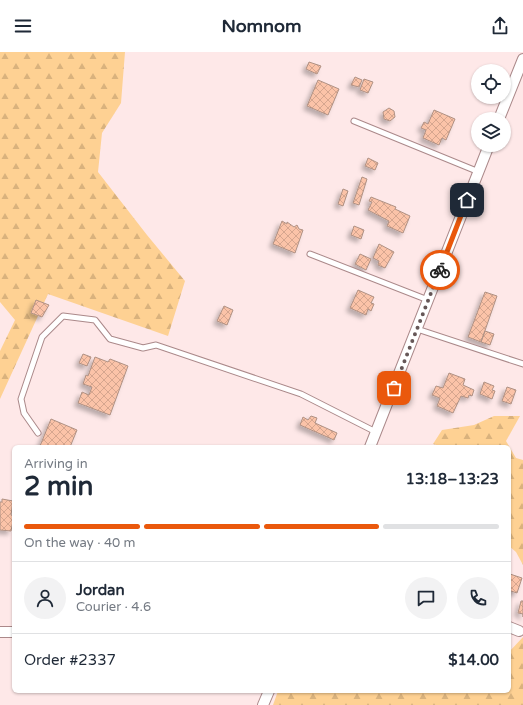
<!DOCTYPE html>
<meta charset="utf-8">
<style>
:root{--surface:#fff;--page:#f2f2f3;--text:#1f2937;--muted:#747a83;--line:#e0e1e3;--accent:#ea580c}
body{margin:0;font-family:"Varela Round",sans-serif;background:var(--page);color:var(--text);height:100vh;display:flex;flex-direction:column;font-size:15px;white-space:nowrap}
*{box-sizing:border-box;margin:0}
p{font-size:13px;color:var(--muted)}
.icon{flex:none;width:22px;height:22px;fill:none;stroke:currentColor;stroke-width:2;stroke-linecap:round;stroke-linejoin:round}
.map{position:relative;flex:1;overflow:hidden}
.drawer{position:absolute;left:12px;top:393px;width:499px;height:248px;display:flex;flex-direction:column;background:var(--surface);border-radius:6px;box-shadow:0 1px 3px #0004}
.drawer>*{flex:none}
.controls{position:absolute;left:471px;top:12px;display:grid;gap:8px}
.controls a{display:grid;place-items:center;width:40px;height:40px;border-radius:50%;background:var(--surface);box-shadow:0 1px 3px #0004;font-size:20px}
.pin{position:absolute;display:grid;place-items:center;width:34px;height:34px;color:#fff;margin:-17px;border-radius:8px;box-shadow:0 2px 6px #0006}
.courier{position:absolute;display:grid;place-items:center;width:40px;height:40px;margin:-20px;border:3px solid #ea580c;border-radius:50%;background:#fff;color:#222;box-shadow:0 1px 5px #0007}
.head em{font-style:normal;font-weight:800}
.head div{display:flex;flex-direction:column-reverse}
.head{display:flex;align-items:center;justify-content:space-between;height:68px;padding:0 12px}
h1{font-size:26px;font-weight:800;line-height:30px}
.bar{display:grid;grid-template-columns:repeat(4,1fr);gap:6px 4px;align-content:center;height:48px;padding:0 12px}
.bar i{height:5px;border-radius:3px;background:var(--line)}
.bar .selected{background:var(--accent)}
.bar p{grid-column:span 4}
.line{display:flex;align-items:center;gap:10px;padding:0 12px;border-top:1px solid var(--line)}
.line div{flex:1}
.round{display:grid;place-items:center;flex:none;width:42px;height:42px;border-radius:21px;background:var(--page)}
header{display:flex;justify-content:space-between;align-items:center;height:52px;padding:0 12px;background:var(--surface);font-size:18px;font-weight:800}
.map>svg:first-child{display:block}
.forest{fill:url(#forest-firs)}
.building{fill:url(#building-cross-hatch);stroke:#af9184;filter:url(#shadow)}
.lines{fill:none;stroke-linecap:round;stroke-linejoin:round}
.service-casing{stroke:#ab898a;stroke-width:7}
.minor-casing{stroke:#ab898a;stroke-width:12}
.service{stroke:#fff;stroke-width:5}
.minor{stroke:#fff;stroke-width:10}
.done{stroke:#665757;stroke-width:4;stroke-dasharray:0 7.2}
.route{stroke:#ea580c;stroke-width:5}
</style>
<header><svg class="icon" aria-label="menu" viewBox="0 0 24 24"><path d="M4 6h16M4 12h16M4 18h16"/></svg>Nomnom<svg class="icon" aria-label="share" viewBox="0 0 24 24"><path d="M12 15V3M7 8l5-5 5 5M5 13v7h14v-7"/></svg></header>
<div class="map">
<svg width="523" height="653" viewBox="0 0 523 653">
<defs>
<pattern id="forest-firs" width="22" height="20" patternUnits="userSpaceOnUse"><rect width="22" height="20" fill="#fed193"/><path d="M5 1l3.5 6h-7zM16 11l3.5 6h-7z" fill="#d9b27d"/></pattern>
<pattern id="building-cross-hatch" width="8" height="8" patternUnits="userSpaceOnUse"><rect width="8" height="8" fill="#fbc3a8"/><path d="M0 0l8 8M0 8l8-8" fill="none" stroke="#d6a68f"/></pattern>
<filter id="shadow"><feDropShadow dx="-3.5" dy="3.5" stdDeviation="2" flood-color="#0004"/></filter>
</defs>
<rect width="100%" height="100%" fill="#fee8e8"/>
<path class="forest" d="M0,0H125L121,51L102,81L98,120L147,183L185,229L168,284L48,242L0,347V299L15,268L0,250Z
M494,364H520L506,389L516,406L523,408V513L516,500L509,494V395H443L433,392L442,378L474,373Z
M523,585V653H273L278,639H509V600Z"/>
<path class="building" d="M309,10L321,14L317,22L306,17Z
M355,25L362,28L359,35L351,33Z
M364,27L373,30L368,41L360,38Z
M318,28L339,37L328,63L307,54Z
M389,56L394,59L395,65L390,69L384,67L383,60Z
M434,58L455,67L446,88L442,86L439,93L423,86L426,78L421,76L424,70L428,72Z
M368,106L378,111L375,118L365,114Z
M362,125L367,127L359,153L353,151Z
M343,137L348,139L343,154L338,152Z
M371,145L396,155L395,157L410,164L403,181L387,174L389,169L368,158L372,150L369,149Z
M282,169L287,172V170L294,175L297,173L299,177L303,178L295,201L273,192Z
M354,174L364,178L361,187L351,183Z
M379,192L394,200L385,216L378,213L379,209L373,206Z
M360,202L371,207L366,218L355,212Z
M358,238L374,245L371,251L374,252L371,259L368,257L366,263L350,256Z
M485,240L497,244L481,290L468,285Z
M36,248L49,253L42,265L31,261Z
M224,254L233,258L227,273L217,269Z
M485,279L494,282L490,293L481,290Z
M83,302L91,305L87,314L79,311Z
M95,305L108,310L110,307L128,314L110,363L78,351L82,340L89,343L92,335L83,332L86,323L88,324Z
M449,321L465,327L463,333L474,338L472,344L469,343L468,346L461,344L453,361L437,354L440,346L432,343L436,334L443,336Z
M484,330L494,334L492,338L495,339L492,347L480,342Z
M507,335L516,338L511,352L502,349Z
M311,364L317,366L315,371L337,381L334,388L300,373L303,365L308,368Z
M51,367L77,378L70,395L40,394Z
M2,447L13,449L11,463L14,464L11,479L0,478V450H2Z
M510,522L522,526L517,541L511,539L509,543Z
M521,549H523V565V562L518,561Z"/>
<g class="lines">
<defs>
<path id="service" d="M354,69L479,120
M310,202L428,248
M417,277L523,312
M38,381L24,361L21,347L42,285L63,264L95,268L110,287L143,296L156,293L301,342L376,380"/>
<path id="minor" d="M499,67L523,7
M370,395L489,93
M509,575L519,579
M0,580H14
M263,653L269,639"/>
</defs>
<use href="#service" class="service-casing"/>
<use href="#minor" class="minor-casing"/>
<use href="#service" class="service"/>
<use href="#minor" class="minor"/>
</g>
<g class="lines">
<path class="done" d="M394,336L440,218"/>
<path class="route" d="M440,218L467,148"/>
</g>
</svg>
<div class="controls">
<a><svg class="icon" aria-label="locate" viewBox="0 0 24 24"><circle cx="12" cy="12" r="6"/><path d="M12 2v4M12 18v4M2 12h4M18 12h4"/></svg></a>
<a><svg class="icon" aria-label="layers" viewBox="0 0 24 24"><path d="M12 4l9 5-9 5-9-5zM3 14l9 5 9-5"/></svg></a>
</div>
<div class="pin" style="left:394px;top:336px;background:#ea580c"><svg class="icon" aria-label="bag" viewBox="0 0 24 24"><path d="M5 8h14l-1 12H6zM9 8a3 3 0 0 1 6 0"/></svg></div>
<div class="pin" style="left:467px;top:148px;background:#1f2937"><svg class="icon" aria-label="home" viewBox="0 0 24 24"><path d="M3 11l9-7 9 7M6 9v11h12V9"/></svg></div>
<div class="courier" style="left:440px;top:218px"><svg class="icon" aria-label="bike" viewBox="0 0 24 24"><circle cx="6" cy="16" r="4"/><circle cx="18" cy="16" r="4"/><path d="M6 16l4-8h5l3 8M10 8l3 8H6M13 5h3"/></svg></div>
<section class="drawer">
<div class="head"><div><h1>2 min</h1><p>Arriving in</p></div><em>13:18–13:23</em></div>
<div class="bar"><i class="selected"></i><i class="selected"></i><i class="selected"></i><i></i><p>On the way · 40 m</p></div>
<div class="line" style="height:72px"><a class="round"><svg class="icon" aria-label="person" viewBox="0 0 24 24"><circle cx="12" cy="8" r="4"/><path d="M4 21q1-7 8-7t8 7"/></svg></a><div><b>Jordan</b><p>Courier · 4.6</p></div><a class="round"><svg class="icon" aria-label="chat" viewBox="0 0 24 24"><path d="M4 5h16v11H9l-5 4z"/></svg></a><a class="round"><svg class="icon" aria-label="phone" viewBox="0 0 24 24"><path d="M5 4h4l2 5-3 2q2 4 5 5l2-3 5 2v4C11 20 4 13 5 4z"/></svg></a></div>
<div class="line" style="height:52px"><div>Order #2337</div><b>$14.00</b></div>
</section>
</div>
